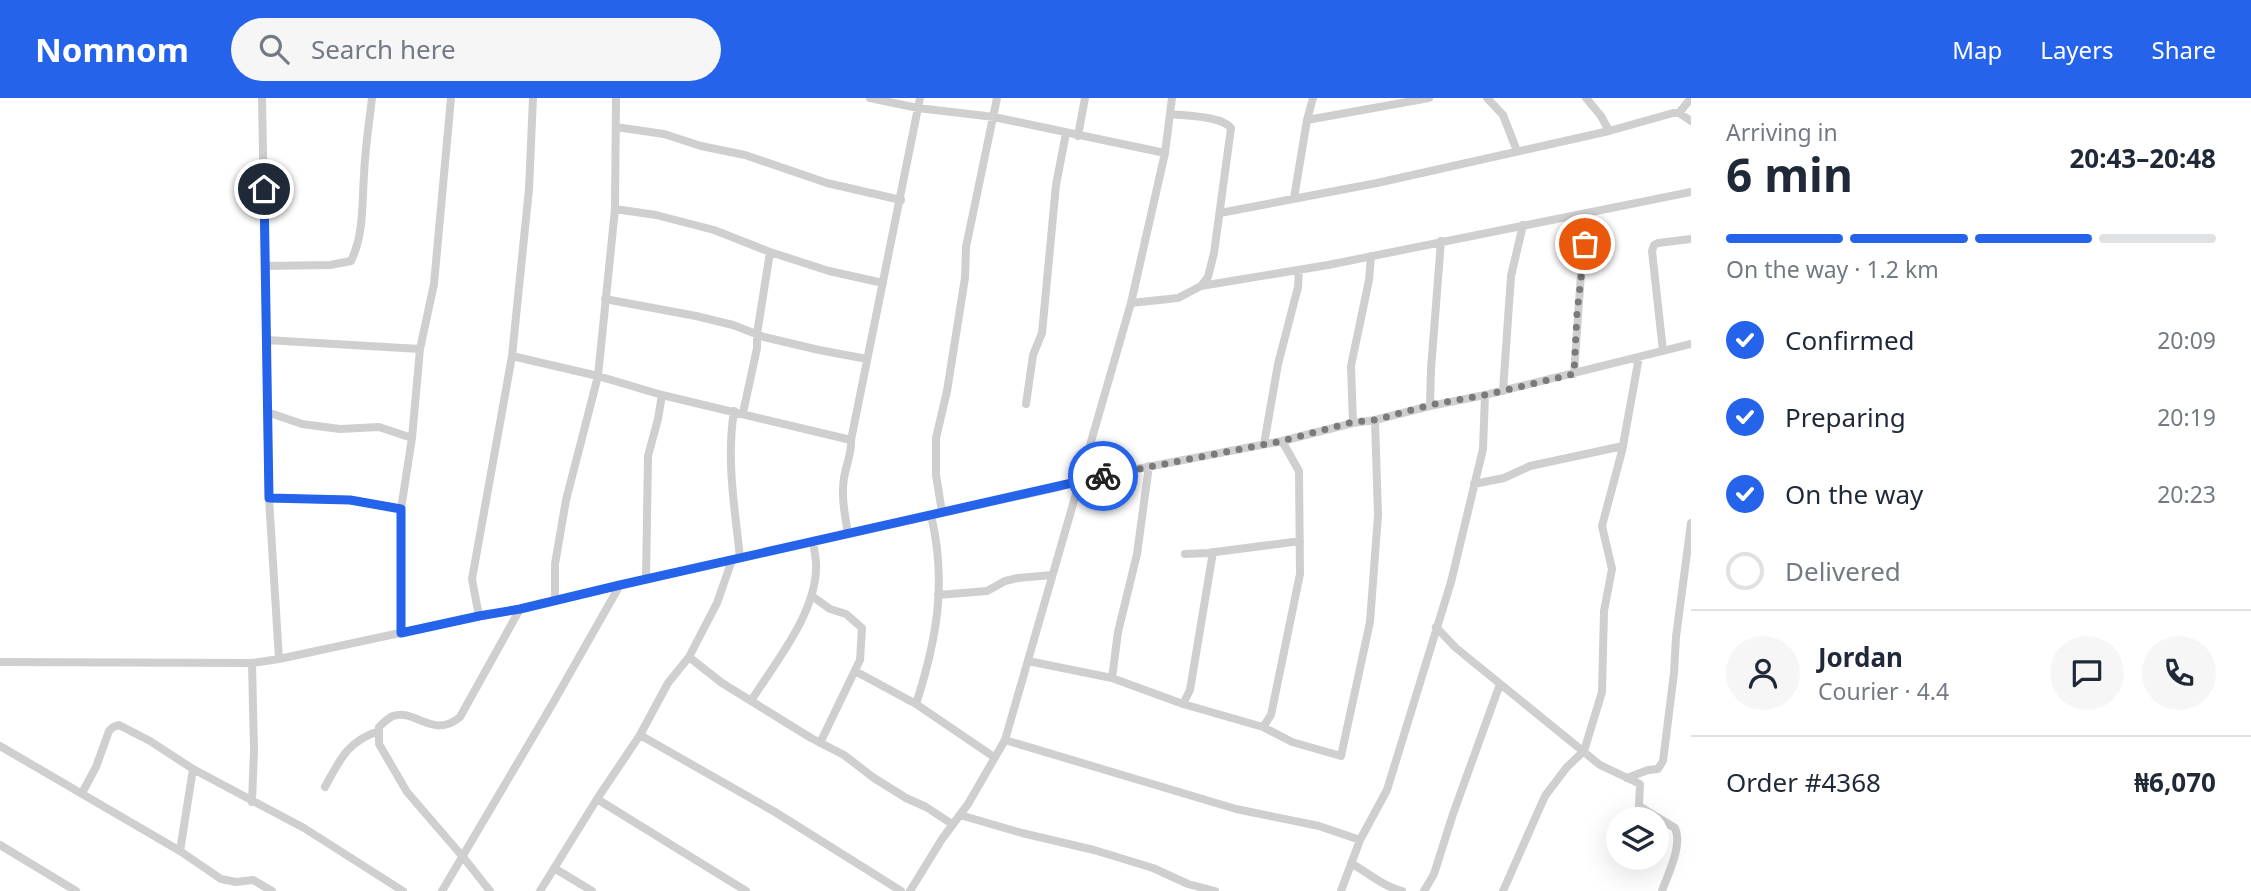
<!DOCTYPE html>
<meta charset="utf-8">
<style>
:root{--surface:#fff;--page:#f6f6f7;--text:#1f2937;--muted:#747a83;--line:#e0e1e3;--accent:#2563eb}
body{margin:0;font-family:"Noto Sans",sans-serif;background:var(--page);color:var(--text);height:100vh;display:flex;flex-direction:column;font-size:26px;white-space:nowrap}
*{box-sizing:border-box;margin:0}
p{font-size:23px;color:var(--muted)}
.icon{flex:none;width:38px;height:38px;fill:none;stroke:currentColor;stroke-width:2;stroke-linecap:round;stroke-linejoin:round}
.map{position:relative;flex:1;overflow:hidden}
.panel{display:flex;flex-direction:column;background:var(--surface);width:560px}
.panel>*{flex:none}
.buttons{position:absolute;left:1606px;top:709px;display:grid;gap:14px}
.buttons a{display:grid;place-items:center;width:63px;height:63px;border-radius:50%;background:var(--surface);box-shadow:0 7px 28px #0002;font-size:35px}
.pin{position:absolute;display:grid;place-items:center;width:60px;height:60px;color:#fff;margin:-30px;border:4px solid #fff;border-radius:50%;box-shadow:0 2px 7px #0007}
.courier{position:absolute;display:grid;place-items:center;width:70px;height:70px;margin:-35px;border:5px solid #2563eb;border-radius:50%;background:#fff;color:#222;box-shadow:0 2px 9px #0007}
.headline em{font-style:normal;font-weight:700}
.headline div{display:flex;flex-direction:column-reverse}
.headline{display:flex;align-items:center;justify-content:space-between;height:119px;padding:0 35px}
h1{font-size:46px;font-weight:700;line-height:52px}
.bar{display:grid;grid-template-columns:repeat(4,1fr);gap:10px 7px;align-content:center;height:84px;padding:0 35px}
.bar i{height:9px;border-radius:5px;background:var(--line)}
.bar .current{background:var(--accent)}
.bar p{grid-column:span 4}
.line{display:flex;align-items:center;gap:18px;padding:0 35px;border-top:2px solid var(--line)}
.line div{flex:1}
.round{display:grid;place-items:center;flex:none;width:74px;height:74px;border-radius:37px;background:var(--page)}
ol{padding:0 35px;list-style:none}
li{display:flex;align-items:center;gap:21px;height:77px}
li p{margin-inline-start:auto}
li .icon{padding:7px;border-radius:50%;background:var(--accent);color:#fff;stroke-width:4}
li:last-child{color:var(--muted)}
li i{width:38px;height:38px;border:4px solid var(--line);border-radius:50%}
header{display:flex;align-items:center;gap:42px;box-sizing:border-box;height:98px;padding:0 35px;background:var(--accent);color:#fff}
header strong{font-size:33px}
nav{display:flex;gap:38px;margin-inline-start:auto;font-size:24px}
.search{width:490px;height:63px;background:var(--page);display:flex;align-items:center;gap:18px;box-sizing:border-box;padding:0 24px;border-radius:38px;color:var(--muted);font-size:26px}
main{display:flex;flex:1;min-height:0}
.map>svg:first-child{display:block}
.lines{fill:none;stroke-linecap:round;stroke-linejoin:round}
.street{stroke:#cfcfcf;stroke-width:8}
.done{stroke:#7a7a7a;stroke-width:7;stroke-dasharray:0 12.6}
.route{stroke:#2563eb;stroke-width:9}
</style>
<header>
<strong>Nomnom</strong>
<div class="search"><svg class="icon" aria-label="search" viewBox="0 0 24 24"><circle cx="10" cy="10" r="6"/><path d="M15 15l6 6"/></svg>Search here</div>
<nav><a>Map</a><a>Layers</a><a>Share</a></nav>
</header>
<main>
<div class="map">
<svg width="1691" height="793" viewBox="0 0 1691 793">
<rect width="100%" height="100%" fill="#fff"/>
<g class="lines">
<path class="street" d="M262,0L269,400L279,561
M870,0L918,10L994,19L1165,55
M1487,0L1503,17L1517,53
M1586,0L1601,18L1609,33L1673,15H1679L1691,23
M1679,15L1691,0
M1307,22L1429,0
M616,29L664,36L701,48L745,57L827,85L901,102
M1078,38L1085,0
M1294,100L1307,22L1313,0
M615,111L656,117L714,132L770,154L829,173L883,185
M1220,115L1377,85L1609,33
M265,168L330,167L351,163C364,136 362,106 364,77C365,51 369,26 372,0
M1201,188L1328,167L1691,94
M605,201L696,218L733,227L764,239L819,252L867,261
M1131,205L1178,200L1201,188L1208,179L1214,155L1231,30C1222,18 1186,18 1170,16
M266,242L420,251
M1663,253L1652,153L1654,147L1658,145L1691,141
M512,258L598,278L662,297L851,342L920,0
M1574,276L1582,161L1588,132V115
M1503,293L1511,178L1523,127
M1026,306L1033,257L1042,235L1056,87L1066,35
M1430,308L1431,271L1441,143
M734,313C726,363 735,411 740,460
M267,314L302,326L340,331L379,329L412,340
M743,315L757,250V236L770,154
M1353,325L1351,268L1369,182L1371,158
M1264,346L1278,266L1298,189L1299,172
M1474,386L1504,380L1530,368L1623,348
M269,400L350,402L401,411
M942,414L936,377V340L947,293L965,180L966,149L997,0
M848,436C845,417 841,399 844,380C846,367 852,355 851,342
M1185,456L1208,455L1300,443
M646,481L648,358L658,321L662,297
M938,497L987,493L1005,483L1018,480L1052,477
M812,498L830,511L846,516L862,530L860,562L820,645
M555,503V466L566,402L598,278L615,111L616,0
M479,518L472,481L512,258L529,91L533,0
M1436,529L1456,550L1600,667L1640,686L1639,708L1675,730C1683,747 1668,776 1662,793
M401,535V411L412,340L420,251L434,186L451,0
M689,559L722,585L811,640L844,657L874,680L906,700L926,709L952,726
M1028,563L1112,580L1183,606L1263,629L1292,644L1341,658L1370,524L1378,417L1375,322
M0,564L252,565L279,561L479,518L520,511L620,487L1059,389L1080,382L1282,343L1353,325L1375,322L1430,308L1485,297L1691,246
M855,573L916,606L994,659
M1112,580L1118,534L1137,456L1149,368
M751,603C774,566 815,517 816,471C817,462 814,453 813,444
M916,606C937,541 947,484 931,417
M1183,606L1190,592L1213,454
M1263,629L1271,617L1300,476L1299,373L1282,343
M640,637L775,714L901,793
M1005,642L1236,711L1319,728L1360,742L1341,793
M0,648L180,753L221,781L236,784L253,782L272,793
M1627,680L1648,672L1658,671L1663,663L1674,575L1676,539L1691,425
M325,689C340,661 348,643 379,633
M82,695L96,669L109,633L113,629L119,627L150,643L193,671L304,730L403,793
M597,701L746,793
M252,704L254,653L252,565
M960,717L1022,735L1094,752L1153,770L1188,786L1215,793
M1360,742L1387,692L1451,484L1483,351L1485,297
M0,747L76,793
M180,753L193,671
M1351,765C1368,775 1384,789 1402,793
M554,770L592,793
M442,793L553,605L620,487
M490,793L463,759L407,694L379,646V629C383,625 388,620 393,618C415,610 433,642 460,619L520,511
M540,793L597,701L640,637L668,585L689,559L717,505L732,462
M910,793L942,741L968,706L1005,642L1131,205L1165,55L1172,0
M1424,793L1434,776L1453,716L1500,586
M1503,793L1545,698L1567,669L1584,653L1602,594L1604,513L1612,471L1602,428L1622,353L1639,259"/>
</g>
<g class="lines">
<path class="done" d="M1103,378L1282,343L1353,324L1375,322L1430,307L1485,297L1574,276L1577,215L1585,146"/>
<path class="route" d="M264,91L269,400L350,402L401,411V535L479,518L520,511L620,487L1103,378"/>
</g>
</svg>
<div class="buttons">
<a><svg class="icon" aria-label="layers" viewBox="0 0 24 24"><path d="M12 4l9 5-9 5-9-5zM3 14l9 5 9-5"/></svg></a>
</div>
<div class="pin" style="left:1585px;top:146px;background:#ea580c"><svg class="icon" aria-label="bag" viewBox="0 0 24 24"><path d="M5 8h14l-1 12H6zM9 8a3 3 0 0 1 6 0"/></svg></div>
<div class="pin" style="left:264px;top:91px;background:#1f2937"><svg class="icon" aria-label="home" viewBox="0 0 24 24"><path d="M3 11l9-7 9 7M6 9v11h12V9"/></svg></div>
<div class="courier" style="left:1103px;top:378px"><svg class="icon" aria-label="bike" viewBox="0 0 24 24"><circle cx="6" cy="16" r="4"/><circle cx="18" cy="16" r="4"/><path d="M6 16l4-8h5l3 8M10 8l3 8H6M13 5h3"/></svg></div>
</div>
<section class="panel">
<div class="headline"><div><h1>6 min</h1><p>Arriving in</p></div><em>20:43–20:48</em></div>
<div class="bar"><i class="current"></i><i class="current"></i><i class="current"></i><i></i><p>On the way · 1.2 km</p></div>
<ol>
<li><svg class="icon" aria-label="check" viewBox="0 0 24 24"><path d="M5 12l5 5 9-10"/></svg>Confirmed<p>20:09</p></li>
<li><svg class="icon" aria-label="check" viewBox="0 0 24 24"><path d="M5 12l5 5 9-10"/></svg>Preparing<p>20:19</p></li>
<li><svg class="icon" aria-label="check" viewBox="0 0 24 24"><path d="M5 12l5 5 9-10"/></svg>On the way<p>20:23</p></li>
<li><i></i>Delivered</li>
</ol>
<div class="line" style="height:126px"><a class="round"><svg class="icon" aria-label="person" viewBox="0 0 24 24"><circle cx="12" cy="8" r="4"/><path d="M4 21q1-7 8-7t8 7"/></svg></a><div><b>Jordan</b><p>Courier · 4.4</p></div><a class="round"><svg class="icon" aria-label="chat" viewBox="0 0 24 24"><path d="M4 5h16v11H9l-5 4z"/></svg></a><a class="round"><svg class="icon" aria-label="phone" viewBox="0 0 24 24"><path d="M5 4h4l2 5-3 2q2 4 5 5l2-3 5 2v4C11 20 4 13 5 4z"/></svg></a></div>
<div class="line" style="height:91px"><div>Order #4368</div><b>₦6,070</b></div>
</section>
</main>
